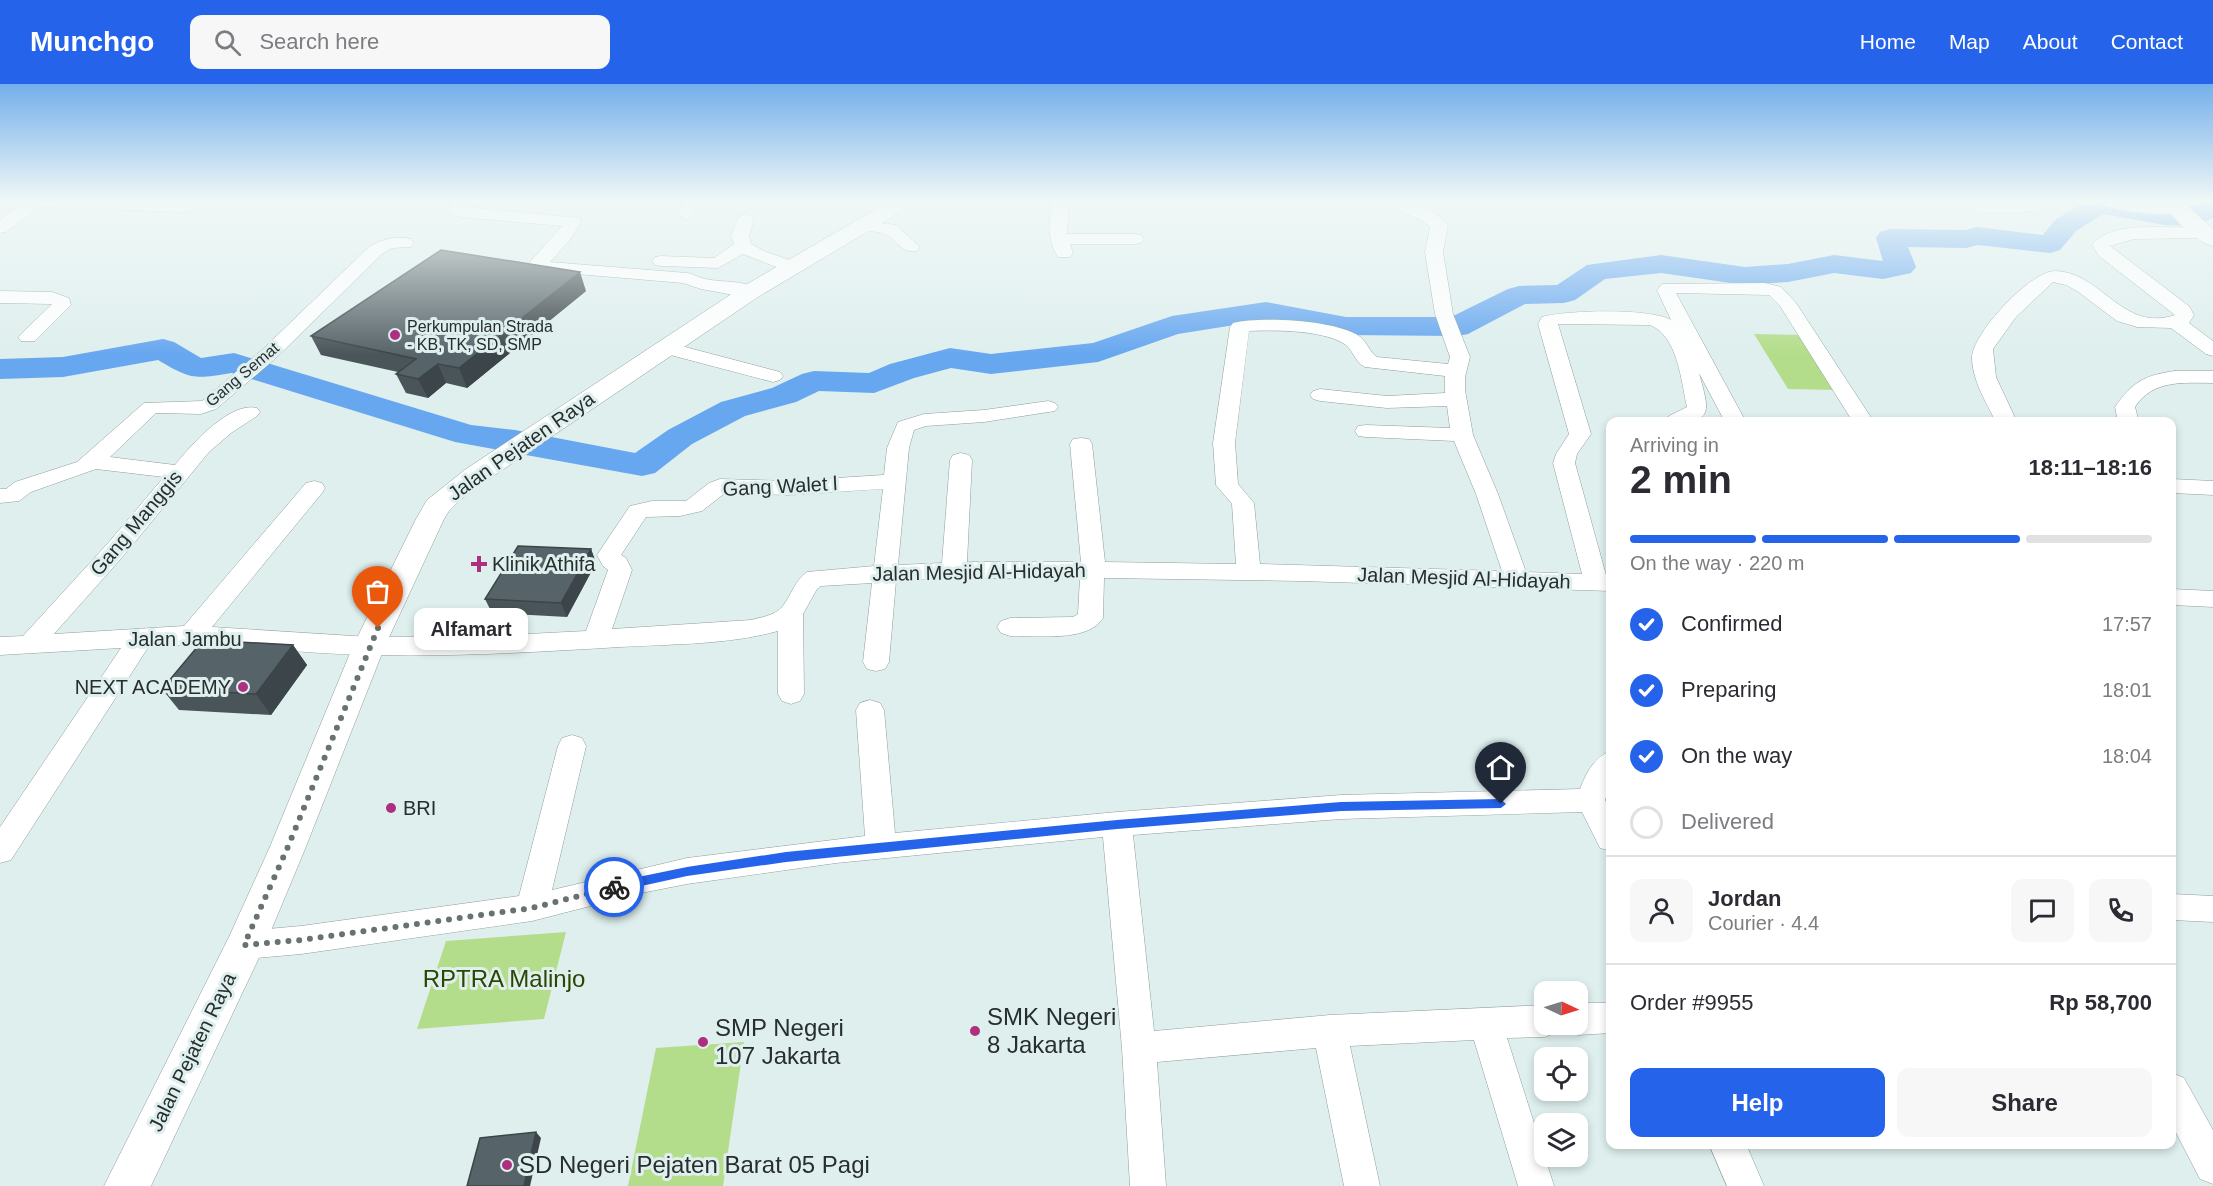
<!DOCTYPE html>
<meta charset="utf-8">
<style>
:root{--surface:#fff;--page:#f7f7f7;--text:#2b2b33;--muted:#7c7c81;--line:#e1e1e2;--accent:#2563eb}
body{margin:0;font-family:Arial,sans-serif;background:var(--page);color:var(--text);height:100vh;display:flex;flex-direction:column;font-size:22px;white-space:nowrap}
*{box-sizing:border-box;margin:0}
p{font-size:20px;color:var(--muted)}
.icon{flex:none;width:33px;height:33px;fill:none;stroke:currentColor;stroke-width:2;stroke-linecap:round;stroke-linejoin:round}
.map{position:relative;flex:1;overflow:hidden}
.drawer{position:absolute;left:1606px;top:333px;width:570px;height:732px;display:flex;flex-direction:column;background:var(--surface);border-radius:12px;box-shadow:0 3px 9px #0003}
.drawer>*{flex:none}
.needle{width:39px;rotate:94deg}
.tools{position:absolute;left:1534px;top:897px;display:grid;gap:12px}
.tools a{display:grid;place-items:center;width:54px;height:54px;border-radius:12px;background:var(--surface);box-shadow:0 3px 9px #0003;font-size:30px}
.pin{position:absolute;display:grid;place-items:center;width:51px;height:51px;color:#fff;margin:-62px -26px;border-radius:50% 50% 50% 0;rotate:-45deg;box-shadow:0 0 6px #0007}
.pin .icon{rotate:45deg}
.courier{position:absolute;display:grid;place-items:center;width:60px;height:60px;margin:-30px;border:4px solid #2563eb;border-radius:50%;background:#fff;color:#222;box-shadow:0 2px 8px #0007}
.bubble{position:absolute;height:42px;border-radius:12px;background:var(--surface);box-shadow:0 3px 9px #0003;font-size:20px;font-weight:800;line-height:42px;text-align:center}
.overview em{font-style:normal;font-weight:800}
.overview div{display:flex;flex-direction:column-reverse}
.overview{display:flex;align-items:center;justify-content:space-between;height:102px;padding:0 24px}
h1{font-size:39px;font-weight:800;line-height:45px}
.bar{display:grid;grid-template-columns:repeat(4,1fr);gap:9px 6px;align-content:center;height:72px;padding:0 24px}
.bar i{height:8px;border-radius:4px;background:var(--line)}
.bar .on{background:var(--accent)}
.bar p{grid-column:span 4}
.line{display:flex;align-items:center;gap:15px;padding:0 24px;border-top:2px solid var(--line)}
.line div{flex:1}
.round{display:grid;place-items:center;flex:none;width:63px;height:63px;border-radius:12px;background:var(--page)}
ol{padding:0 24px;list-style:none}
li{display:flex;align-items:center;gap:18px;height:66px}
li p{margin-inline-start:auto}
li .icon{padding:6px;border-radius:50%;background:var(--accent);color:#fff;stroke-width:4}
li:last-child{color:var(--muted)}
li i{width:33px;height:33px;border:3px solid var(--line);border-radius:50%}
.cta{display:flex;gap:12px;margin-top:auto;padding:12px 24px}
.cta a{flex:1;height:69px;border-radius:12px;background:var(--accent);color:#fff;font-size:24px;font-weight:800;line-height:69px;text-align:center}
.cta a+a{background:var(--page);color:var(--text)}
header{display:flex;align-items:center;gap:36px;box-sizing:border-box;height:84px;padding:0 30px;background:var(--accent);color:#fff}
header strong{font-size:28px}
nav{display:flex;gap:33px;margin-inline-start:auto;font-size:21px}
.search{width:420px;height:54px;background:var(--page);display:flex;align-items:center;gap:15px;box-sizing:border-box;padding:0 21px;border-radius:12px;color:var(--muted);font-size:22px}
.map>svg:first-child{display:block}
.green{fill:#b4dd8b}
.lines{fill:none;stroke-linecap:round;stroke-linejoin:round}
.river{fill:#67a7f0;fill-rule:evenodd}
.minor-casing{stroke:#8e9e9c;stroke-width:1}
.tertiary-casing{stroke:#8e9e9c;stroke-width:1}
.minor{fill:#fff;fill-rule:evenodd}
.tertiary{fill:#fff;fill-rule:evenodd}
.wall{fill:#4a5559}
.shaded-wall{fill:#3c4549}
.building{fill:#566368;stroke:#3c4549;stroke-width:1.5}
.route{fill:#2563eb}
.done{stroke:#677271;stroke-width:6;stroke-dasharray:0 10.8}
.poi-dot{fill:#ac2f80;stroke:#deefee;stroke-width:2}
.labels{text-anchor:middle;stroke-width:6;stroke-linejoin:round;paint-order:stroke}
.far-poi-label{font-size:16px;fill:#272e2d;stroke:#deefee;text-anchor:start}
.far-street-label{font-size:16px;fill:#272e2d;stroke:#deefee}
.street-label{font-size:20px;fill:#272e2d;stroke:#deefee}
.poi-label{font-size:20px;fill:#272e2d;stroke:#deefee;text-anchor:start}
.near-park-label{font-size:24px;fill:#2b4502;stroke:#deefee}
.near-poi-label{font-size:24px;fill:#272e2d;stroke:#deefee;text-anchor:start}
</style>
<header>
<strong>Munchgo</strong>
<div class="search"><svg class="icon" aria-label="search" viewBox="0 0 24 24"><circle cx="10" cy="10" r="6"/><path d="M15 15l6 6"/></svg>Search here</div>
<nav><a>Home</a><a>Map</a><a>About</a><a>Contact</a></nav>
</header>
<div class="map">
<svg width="2213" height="1102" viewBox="0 0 2213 1102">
<rect width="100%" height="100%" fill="#deefee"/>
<path class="green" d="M1754,250L1800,251L1836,306L1788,305Z
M566,848L544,935L417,945L446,857Z
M744,958L723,1102H628L656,964Z"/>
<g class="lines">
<path class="river" d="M2087,117H2121L2165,125H2187L2190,122L2213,118V134L2194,142L2165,141L2103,130L2076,147L2060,166L2050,169L1978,161L1966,164L1908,163L1916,183L1911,189L1883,195L1834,189L1788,198L1745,201L1661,189L1605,195L1575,216L1564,219L1525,220L1468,250L1457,252L1346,251L1266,236L1178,250L1098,278L991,290L951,284L914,294L874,309L819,307L796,318L745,332L692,360L655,389L642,392L455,358L232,289C194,295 192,296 158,276L63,293L0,295V275L63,273L163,255L174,258L201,274L234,269L471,341L515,346L635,369L668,346L721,318L772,304L802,290L814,287L869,289L890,280L950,264L991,270L1093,259L1172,232L1266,218L1346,233H1451L1508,205L1519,202L1557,201L1587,181L1661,171L1745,183L1788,180L1834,171L1883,177L1876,154L1880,148L1890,145L1965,146L1977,143L2043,151L2056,135Z"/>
<defs>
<path id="minor" d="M0,117L182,118L209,117L207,121L184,128L40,123L6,148L0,149V136L17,124L0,125Z
M452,117H468L466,123L579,134L581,138L570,156L550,178L687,189C694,190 699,194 706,195C721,199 749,195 759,208L757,212L750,214L701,205L683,199L530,186L527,182L530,178L562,142L462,133L456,132L448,124Z
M684,117H700L691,134L685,135L677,130Z
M1053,117H1069L1067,150H1135L1141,151L1144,155L1141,159L1135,160H1070L1073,169L1070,173H1058C1047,156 1048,135 1053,117Z
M1386,117C1409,117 1433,122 1448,142L1443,168L1453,230L1470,273L1465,293V306L1473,351L1498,410L1526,488L1582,490L1553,379L1556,370L1569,350L1538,240L1542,233C1566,226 1650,224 1671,236L1657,206L1662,200L1765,199L1781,203L1796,219L1874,338H1853L1780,222L1769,211L1676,209L1746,338H1725L1699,289C1710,330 1714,338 1667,338L1669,332L1687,323C1681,297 1678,252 1650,241L1558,240L1591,350L1577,370L1575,379L1606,491H1611V507L1301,497L1104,494L1103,534C1088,559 1036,551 1010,552L1001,549L997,543L1001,537L1010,534L1073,533L1078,530L1080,494H954L896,497L889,578L885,585L876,587L867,585L863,578L872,499L821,502L817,505L803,530L804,610L800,617L791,620L782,617L778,610V547C727,561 672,560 620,563C537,568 454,573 371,571C297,570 224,558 149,562L11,776L0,779V743L121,564L0,571V553L23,552L109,458L164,393L96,385L31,408L19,417L0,419V405H6L15,398L77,378L144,319L202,317L262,266L370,162C384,155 395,151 411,155L414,159L411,163L392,164L382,170L276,274L216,325L201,330L156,329L110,373L175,381C191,361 230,317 257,324L260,328L257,332L231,349L209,368L125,470L54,550L184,542L306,399L314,397L322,399L325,404L322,409L212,543L369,553H470L586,547L608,486L603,482L597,471L630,422L652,417H686L709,399L720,395L789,397L884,391L887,364L898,338L924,330L984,326L1048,317L1055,319L1058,323L1055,327L984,338L926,342L914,346L909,364L898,481L942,479L950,376L953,371L961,369L969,371L972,376L967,478H1081L1070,360L1073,355L1081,354L1089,355L1092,360L1105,478L1236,480L1232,420L1216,401L1213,359L1230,243L1233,239C1260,232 1336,236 1359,252C1367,257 1369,268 1377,273L1448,280L1450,273L1435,230L1425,168L1430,143L1421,136L1388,121ZM1249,247C1275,246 1320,246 1343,259C1353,264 1354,278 1365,283L1445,292V309L1387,312L1320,305L1313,307L1310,311L1313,315L1320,317L1387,324L1447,322L1450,344L1366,341L1358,342L1355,347L1358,352L1366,353L1454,357L1476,410L1502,487L1260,480L1254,419L1238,400L1235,359ZM883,405L874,482L807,488C794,497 792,511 782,523C774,532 761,533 751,536L612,545L632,486L626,474L621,471L646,433L680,432L702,427L725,409L789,411Z
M1964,117L2005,120L2065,117L2063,121C2040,126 1980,139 1964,117Z
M2070,117C2088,117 2180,115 2187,125C2179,136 2105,127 2096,117L2094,121H2072Z
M746,129L754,134L749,152L751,160L766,168L796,178L799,182L796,186H784L743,170L718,184L661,182L655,181L652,177L655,173L661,172L714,174L734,160L731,152L738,134Z
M863,137L896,141L920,163L917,167C903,170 898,158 887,151C879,146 866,148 857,146L854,142L857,138Z
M2165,143L2204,144L2210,145L2213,149L2210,153L2204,154L2134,155L2110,162L2189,222L2194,231L2189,239L2213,257V272L2206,270L2171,244L2137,243L2117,237L2077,207L2066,201L2053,198L2016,233L1993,265L1996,293L2017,338H1996C1986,318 1972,296 1972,273C1973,249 2030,187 2055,187C2102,188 2122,249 2175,231L2099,172L2092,161C2107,141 2144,143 2165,143Z
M0,207L52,208L69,214L71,221L35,257H21L18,253L52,220L0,219Z
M666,258L780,288L783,292L780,296L773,298L659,268L656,264L659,260Z
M2175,287H2213V299C2184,299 2153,295 2135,323L2139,338H2118L2115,323C2132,298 2145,291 2175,287Z
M2172,395L2213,397V411L2172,409Z
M2172,505L2213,507V523L2172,521Z
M870,616L880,619L884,626L895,749L1117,728L1341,711L1580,705C1586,689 1595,672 1611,667V700L1605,716L1611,727V767L1600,764L1582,728L1341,735L1133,751L1154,947L1330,931L1545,921V940H1560L1557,948L1545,953L1507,954L1554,1102H1518L1474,956L1350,962L1380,1102H1344L1316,964L1157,978L1166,1102H1130L1122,964L1103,753L836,779L687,800L641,809L532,837L301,870L245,875L234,871L229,861L234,851L245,847L301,842L519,812L558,662L562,654L572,651L582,654L586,662L552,806L687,774L865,752L856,626L860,619Z
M2172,810L2213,812V838L2172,836Z
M1578,919H1611V949L1578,951L1566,946L1564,940H1578Z
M2172,989L2184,994L2213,1046V1100L2200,1095L2172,1041Z
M1709,1060H1746L1764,1102H1727Z"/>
<path id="tertiary" d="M890,117H914L892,133L758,213L486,397L460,416L449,427L444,435L385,562L305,765L265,861L151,1102H104L229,853L269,765L353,562L416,435L427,416L466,385L742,203Z
M2161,117H2182L2213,145V162C2195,158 2171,132 2161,117Z"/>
</defs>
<use href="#minor" class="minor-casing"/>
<use href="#tertiary" class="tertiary-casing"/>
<use href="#minor" class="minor"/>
<use href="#tertiary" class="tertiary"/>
</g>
<path class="wall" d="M586,207L467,304L446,299L428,314L406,309L396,290L398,288L321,271L311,252Z
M591,465L596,479L567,533L492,529L485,515Z
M293,561L307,581L271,631L179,626L162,605Z"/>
<path class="shaded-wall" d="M580,188L586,207L467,304L459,284Z
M438,280L446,299L428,314L418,295Z
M591,465L596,479L567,533L561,519Z
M293,561L307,581L271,631L256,610Z
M536,1048L541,1054L530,1102H524Z"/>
<path class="building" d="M441,166L580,188L459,284L438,280L418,295L396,290L416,275L311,252Z
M518,462L591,465L561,519L485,515Z
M203,556L293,561L256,610L162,605Z
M536,1048L524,1102H467L480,1054Z"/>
<linearGradient id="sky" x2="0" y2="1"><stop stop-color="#74afeb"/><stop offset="0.43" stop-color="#f0f8f7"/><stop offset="1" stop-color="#f0f8f7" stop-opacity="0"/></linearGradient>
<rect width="2213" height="271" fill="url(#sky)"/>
<path class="route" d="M1501,715L1506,720L1501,724L1341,727L1117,745L786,778L687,792L614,808L608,803L614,798L687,783L786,768L1117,736L1341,718Z"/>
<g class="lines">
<path class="done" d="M378,544L287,765L244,861L301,856L532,824L614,803"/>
</g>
<g class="poi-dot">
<circle cx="395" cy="251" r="6"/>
<path d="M476 471h6v6h6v6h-6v6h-6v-6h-6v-6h6z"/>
<circle cx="243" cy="603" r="6"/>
<circle cx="391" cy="724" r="6"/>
<circle cx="975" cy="947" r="6"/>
<circle cx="703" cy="958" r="6"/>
<circle cx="507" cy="1081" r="6"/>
</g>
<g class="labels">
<g class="far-poi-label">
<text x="407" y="248">Perkumpulan Strada<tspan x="407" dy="18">- KB, TK, SD, SMP</tspan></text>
</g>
<g class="far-street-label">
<text transform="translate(242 290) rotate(-40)" y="6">Gang Semat</text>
</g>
<g class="street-label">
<text transform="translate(521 362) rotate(-35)" y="7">Jalan Pejaten Raya</text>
<text transform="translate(780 402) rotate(-3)" y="7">Gang Walet l</text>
<text transform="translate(136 439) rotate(-50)" y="7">Gang Manggis</text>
<text transform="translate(979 488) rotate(-1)" y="7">Jalan Mesjid Al-Hidayah</text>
<text transform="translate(1464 494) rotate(2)" y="7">Jalan Mesjid Al-Hidayah</text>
<text x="185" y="562">Jalan Jambu</text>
<text transform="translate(192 968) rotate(-64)" y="7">Jalan Pejaten Raya</text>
</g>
<g class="poi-label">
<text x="492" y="487">Klinik Athifa</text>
<text x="231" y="610" text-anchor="end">NEXT ACADEMY</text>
<text x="403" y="731">BRI</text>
</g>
<g class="near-park-label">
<text x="504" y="903">RPTRA Malinjo</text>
</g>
<g class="near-poi-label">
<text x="987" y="941">SMK Negeri<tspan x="987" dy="28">8 Jakarta</tspan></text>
<text x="715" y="952">SMP Negeri<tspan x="715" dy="28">107 Jakarta</tspan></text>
<text x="519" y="1089">SD Negeri Pejaten Barat 05 Pagi</text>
</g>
</g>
</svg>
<div class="tools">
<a><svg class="needle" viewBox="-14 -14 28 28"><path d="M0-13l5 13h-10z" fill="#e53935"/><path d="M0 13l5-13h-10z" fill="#7c7c81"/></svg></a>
<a><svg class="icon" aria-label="locate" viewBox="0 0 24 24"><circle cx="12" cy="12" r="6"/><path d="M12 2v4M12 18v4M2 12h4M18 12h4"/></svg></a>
<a><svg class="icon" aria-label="layers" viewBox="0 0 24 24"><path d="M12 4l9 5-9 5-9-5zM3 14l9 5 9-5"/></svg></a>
</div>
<div class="pin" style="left:378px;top:544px;background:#ea580c"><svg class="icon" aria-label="bag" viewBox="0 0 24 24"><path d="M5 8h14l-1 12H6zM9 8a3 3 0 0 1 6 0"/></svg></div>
<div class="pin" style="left:1501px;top:720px;background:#1f2937"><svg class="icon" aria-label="home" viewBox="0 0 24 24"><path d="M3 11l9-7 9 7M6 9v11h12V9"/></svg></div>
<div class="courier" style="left:614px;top:803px"><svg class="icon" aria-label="bike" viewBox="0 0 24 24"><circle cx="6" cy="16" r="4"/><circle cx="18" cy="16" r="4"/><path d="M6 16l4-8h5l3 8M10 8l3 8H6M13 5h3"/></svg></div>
<div class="bubble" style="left:414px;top:524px;width:114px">Alfamart</div>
<section class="drawer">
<div class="overview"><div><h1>2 min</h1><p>Arriving in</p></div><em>18:11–18:16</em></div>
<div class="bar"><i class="on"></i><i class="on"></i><i class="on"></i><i></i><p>On the way · 220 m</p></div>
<ol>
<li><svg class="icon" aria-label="check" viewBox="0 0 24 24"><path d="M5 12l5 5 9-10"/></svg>Confirmed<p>17:57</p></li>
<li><svg class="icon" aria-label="check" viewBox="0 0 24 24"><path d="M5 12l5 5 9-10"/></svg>Preparing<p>18:01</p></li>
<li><svg class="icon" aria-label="check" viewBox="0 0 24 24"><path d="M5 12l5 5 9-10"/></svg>On the way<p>18:04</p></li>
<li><i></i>Delivered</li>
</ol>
<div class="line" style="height:108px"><a class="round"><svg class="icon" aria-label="person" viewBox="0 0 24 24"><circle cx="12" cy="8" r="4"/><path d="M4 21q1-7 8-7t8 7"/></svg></a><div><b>Jordan</b><p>Courier · 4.4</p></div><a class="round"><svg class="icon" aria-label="chat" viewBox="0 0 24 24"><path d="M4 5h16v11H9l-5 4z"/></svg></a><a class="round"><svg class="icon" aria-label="phone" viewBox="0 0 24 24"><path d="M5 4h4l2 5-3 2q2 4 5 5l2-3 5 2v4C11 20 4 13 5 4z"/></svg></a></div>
<div class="line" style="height:78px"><div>Order #9955</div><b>Rp 58,700</b></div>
<div class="cta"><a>Help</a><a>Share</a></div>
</section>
</div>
